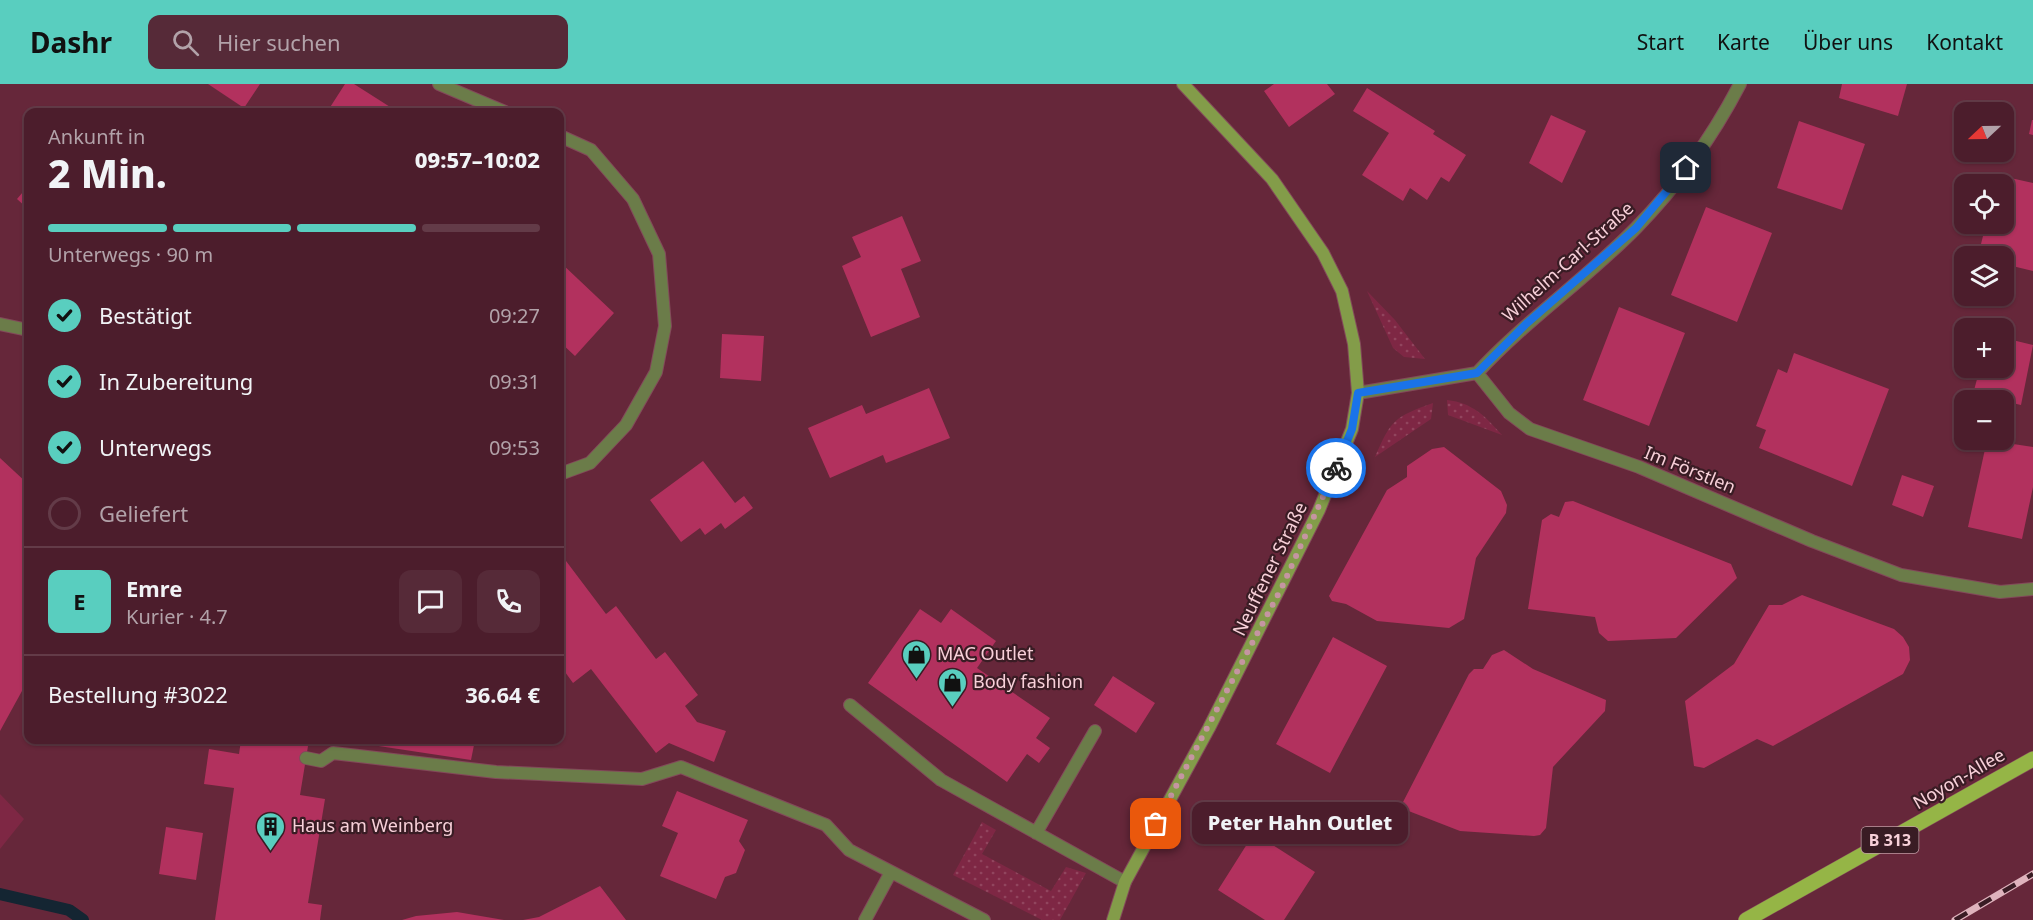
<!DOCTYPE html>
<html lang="de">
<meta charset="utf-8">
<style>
:root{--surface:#4c1d2c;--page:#562a38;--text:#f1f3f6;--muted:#b2a2a9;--line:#633b48;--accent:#59cebf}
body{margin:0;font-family:"Noto Sans",sans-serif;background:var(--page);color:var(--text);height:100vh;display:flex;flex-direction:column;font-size:22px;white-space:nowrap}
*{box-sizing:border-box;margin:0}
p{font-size:20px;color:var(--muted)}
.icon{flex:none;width:33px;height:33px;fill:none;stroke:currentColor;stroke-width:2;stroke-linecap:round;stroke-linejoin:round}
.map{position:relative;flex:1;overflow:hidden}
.side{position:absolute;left:24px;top:24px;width:540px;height:636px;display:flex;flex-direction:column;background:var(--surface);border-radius:12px;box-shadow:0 2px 4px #0004,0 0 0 2px var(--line)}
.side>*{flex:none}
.needle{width:39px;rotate:248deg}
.buttons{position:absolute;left:1954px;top:18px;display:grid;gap:12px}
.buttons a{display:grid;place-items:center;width:60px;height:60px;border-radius:12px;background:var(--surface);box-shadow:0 2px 4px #0004,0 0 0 2px var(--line);font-size:30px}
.pin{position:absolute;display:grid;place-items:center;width:51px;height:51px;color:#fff;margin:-26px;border-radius:12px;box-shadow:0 3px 9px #0006}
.courier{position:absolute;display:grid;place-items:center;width:60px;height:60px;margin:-30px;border:4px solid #1a73e8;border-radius:50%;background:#fff;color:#222;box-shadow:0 2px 8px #0007}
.bubble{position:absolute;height:42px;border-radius:12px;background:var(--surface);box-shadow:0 2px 4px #0004,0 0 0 2px var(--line);font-size:20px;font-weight:800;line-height:42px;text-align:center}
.summary em{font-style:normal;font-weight:800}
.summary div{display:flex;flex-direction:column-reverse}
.summary{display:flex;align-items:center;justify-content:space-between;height:102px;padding:0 24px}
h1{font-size:39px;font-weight:800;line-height:45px}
.bar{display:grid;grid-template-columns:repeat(4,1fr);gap:9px 6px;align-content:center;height:72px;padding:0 24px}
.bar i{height:8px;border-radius:4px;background:var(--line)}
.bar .active{background:var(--accent)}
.bar p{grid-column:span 4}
.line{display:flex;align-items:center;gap:15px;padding:0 24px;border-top:2px solid var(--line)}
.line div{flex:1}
.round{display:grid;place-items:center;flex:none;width:63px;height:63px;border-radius:12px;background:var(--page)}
ol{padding:0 24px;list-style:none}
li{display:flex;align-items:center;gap:18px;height:66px}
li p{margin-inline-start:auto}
li .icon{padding:6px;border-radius:50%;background:var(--accent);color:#111;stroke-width:4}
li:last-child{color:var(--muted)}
li i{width:33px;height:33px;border:3px solid var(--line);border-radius:50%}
header{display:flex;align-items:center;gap:36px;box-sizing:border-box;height:84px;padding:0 30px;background:var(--accent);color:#111}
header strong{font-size:28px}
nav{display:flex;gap:33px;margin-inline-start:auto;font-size:21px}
.search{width:420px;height:54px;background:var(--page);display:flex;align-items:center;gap:15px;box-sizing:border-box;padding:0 21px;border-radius:12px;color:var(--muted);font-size:22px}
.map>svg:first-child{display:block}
.grass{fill:url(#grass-dots)}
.park{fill:#7e2744}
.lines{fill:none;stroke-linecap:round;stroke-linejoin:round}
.stream{stroke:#142532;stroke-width:12}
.building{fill:#b2315e}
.service-casing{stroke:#83495a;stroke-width:14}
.minor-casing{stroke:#83495a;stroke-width:14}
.secondary-casing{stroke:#83495a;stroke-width:14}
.primary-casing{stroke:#83495a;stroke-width:16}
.service{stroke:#6b7c49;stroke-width:12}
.minor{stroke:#6b7c49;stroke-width:12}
.secondary{stroke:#839c49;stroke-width:12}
.primary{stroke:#95b546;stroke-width:15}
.rail-casing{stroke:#dfb3bd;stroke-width:7}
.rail{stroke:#391c24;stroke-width:4.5;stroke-dasharray:14;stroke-linecap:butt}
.done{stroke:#c595a1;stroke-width:6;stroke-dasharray:0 10.8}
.route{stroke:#1a73e8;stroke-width:8}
.labels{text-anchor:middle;stroke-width:4.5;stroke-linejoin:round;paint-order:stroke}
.shield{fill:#391c24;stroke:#bf9aa3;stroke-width:1.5}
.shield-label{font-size:16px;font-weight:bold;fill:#f8d0d9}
.street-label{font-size:18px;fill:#f8d0d9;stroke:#391c24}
.poi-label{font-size:18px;fill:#f8d0d9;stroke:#391c24;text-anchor:start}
</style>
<header>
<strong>Dashr</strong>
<div class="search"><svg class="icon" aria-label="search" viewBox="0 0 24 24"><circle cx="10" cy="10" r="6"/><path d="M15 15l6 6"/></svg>Hier suchen</div>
<nav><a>Start</a><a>Karte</a><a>Über uns</a><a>Kontakt</a></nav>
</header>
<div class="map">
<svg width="2033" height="836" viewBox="0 0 2033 836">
<defs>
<pattern id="grass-dots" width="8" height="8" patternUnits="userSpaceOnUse" patternTransform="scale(1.5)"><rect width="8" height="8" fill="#7e2744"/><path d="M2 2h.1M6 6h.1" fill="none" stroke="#91455e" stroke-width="1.8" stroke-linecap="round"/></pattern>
</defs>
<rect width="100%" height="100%" fill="#66273a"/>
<path class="grass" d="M1367,207L1395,236L1425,275L1404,273L1393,264Z
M1447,316C1473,319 1485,332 1502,351L1448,331Z
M1433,319L1431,335L1375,373C1391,336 1394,333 1433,319Z
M982,738L996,746L982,770L1051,807L1066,783L1086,789L1060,836H1042L953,791Z"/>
<path class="park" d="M0,710L24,735L0,765Z"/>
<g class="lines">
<path class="stream" d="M0,810L69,826L83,836"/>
</g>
<path class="building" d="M208,0H260L244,24Z
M345,0H354L398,28H327Z
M1274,0H1327L1335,10L1289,43L1264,7Z
M1842,0H1907L1898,32L1839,14Z
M1367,4L1435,47L1433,50L1466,71L1449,98L1441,93L1427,116L1410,104L1403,117L1362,91L1389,49L1353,27Z
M1551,31L1586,47L1562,99L1529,79Z
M2032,36H2033V51L2029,50Z
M1799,37L1865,60L1842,126L1777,104Z
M1997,91L2033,99V187L2004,180V172H1978L1986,140H2004V100H1995Z
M28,102V125L17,115Z
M1706,123L1772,149L1737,238L1671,211Z
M902,132L921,177L901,185L920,233L871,253L842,182L861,173L852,153Z
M560,178L614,229L575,272L560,258Z
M1619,223L1685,249L1649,342L1583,316Z
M722,250L764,252L761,297L720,294Z
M2004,254L2033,261L2021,321L1973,310L1980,284H2004Z
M1794,269L1889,305L1852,402L1759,364L1766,346L1756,342L1778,285L1787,289Z
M929,304L950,354L886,379L883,371L830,394L808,344L862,321L866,330Z
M1987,356L2033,363V403L2022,455L1968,443Z
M1444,363L1501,407L1507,421L1506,429L1476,474L1464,535L1449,544L1377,537L1346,520L1332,517L1329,512L1387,406L1407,393V382L1432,365Z
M0,374L28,400V596L0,647Z
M703,377L735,419L744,412L753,424L725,445L721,439L705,451L700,444L681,458L650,416Z
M1902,391L1934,402L1923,433L1892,421Z
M1573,417L1731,480L1737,494L1676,554L1608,557L1599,549L1595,533L1528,525L1542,436L1551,430L1559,433L1565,418Z
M560,469L606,530L616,522L656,575L665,568L698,611L685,622L697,638L726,647L714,678L669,659L656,669L591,585L573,599L560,581V574L565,570L560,564Z
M1802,511L1894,545L1903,553L1909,563L1910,576L1903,590L1773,662L1757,655L1704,684L1694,682L1685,617L1734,580L1769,521H1782Z
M920,525L941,539L951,525L996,557L977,584L1050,634L1036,654L1050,664L1039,679L1027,670L1007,698L868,599Z
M1333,553L1387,582L1330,689L1276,660Z
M1504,566L1533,585L1606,616L1605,627L1553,683L1546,744L1540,751L1534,752L1460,747L1406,726L1402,720L1469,590L1474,585H1483L1492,571Z
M1113,592L1155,619L1136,649L1094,621Z
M241,656H309L300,711L325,715L308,819L322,821L320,836H215L234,704L204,700L209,665L239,670Z
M339,656H475L471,676Z
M677,707L748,736L739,757L745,766L736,789L725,793L716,815L660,792L678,749L662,742Z
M166,743L203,749L196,796L159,790Z
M1254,749L1315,788L1284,836H1265L1218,806Z
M600,802L626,836H523L539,833Z
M457,828L504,836H402L416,832Z"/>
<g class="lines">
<defs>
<path id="service" d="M850,621L941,696L1125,798
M306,674L321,677L333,669L496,688L642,695L681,683L826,741L849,766L984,836
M1036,749L1095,647
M865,836L891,788"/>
<path id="minor" d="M439,0L505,28
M560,52L591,66L633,115L659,170L665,242L656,288L626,341L590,379L560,390
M0,240L28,246
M1477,289L1509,329L1530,345L1639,383L1812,457L1901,491L2000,508L2033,505
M1477,289C1526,236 1585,196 1636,144C1677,102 1713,52 1740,0
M1358,309L1477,289"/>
<path id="secondary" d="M1113,836L1125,798L1209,644L1319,426L1352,345L1358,309L1354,260L1342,207L1323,169L1272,95L1183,0"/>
<path id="primary" d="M1746,836L2033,675"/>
</defs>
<use href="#service" class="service-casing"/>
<use href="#minor" class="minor-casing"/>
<use href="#secondary" class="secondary-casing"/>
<use href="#primary" class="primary-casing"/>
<use href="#service" class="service"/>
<use href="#minor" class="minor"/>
<use href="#secondary" class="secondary"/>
<use href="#primary" class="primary"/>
<defs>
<path id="rail" d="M1955,836L2033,790"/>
</defs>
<use href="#rail" class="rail-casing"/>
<use href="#rail" class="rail"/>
</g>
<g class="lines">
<path class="done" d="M1156,740L1282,503L1336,384"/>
<path class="route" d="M1336,384L1352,345L1358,309L1477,289L1526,240L1636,144L1686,84"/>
</g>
<defs>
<symbol id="shop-pin" viewBox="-11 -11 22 30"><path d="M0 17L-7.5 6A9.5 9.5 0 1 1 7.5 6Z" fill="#59cebf" stroke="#391c24"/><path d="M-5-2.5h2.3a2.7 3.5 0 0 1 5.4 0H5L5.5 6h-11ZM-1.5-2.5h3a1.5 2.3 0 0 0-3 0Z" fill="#111"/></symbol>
<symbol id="building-pin" viewBox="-11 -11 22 30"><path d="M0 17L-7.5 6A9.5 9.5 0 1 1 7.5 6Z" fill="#59cebf" stroke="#391c24"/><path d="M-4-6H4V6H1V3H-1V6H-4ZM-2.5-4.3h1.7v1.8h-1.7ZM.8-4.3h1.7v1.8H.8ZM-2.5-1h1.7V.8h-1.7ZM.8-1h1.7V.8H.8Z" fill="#111"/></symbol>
</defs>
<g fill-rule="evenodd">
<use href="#shop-pin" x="900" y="554" width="33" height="45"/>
<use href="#shop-pin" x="936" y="582" width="33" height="45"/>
<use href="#building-pin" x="254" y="726" width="33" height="45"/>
</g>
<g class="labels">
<rect class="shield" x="1861.5" y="743" width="57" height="26" rx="4.5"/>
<g class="shield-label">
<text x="1890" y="762">B 313</text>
</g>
<g class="street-label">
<text transform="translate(1568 178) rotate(-42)" y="6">Wilhelm-Carl-Straße</text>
<text transform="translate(1690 386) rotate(22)" y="6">Im Förstlen</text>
<text transform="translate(1270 485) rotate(-64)" y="6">Neuffener Straße</text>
<text transform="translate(1959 695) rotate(-30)" y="6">Noyon-Allee</text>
</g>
<g class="poi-label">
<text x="937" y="576">MAC Outlet</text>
<text x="973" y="604">Body fashion</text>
<text x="292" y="748">Haus am Weinberg</text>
</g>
</g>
</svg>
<div class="buttons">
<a><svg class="needle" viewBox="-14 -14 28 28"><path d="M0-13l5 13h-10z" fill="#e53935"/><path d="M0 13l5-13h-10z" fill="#b2a2a9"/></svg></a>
<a><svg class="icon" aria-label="locate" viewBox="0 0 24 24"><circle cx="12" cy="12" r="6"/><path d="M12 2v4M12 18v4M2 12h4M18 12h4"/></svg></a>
<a><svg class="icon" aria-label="layers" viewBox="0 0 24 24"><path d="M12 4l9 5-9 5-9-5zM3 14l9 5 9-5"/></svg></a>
<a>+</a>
<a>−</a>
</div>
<div class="pin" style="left:1156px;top:740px;background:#ea580c"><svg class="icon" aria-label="bag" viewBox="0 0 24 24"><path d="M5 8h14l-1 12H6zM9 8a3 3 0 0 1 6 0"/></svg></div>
<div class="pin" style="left:1686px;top:84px;background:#1f2937"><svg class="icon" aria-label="home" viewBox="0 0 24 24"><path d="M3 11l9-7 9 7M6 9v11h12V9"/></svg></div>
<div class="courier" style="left:1336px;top:384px"><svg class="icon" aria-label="bike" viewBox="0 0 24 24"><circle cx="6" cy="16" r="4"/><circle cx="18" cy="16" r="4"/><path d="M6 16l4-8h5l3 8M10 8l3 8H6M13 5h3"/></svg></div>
<div class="bubble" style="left:1192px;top:718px;width:216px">Peter Hahn Outlet</div>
<section class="side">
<div class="summary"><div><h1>2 Min.</h1><p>Ankunft in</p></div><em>09:57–10:02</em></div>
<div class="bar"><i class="active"></i><i class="active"></i><i class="active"></i><i></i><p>Unterwegs · 90 m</p></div>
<ol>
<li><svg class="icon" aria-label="check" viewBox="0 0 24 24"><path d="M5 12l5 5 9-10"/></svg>Bestätigt<p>09:27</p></li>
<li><svg class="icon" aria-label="check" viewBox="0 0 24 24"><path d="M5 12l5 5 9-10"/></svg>In Zubereitung<p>09:31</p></li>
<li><svg class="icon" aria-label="check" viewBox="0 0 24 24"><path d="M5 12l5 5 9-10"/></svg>Unterwegs<p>09:53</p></li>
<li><i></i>Geliefert</li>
</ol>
<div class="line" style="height:108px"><b class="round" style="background:var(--accent);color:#111">E</b><div><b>Emre</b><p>Kurier · 4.7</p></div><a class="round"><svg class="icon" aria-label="chat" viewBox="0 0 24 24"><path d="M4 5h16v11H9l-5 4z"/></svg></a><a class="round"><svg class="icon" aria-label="phone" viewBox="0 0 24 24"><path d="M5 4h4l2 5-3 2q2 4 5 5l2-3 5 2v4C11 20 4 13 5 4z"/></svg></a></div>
<div class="line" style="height:78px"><div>Bestellung #3022</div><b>36.64 €</b></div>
</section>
</div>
